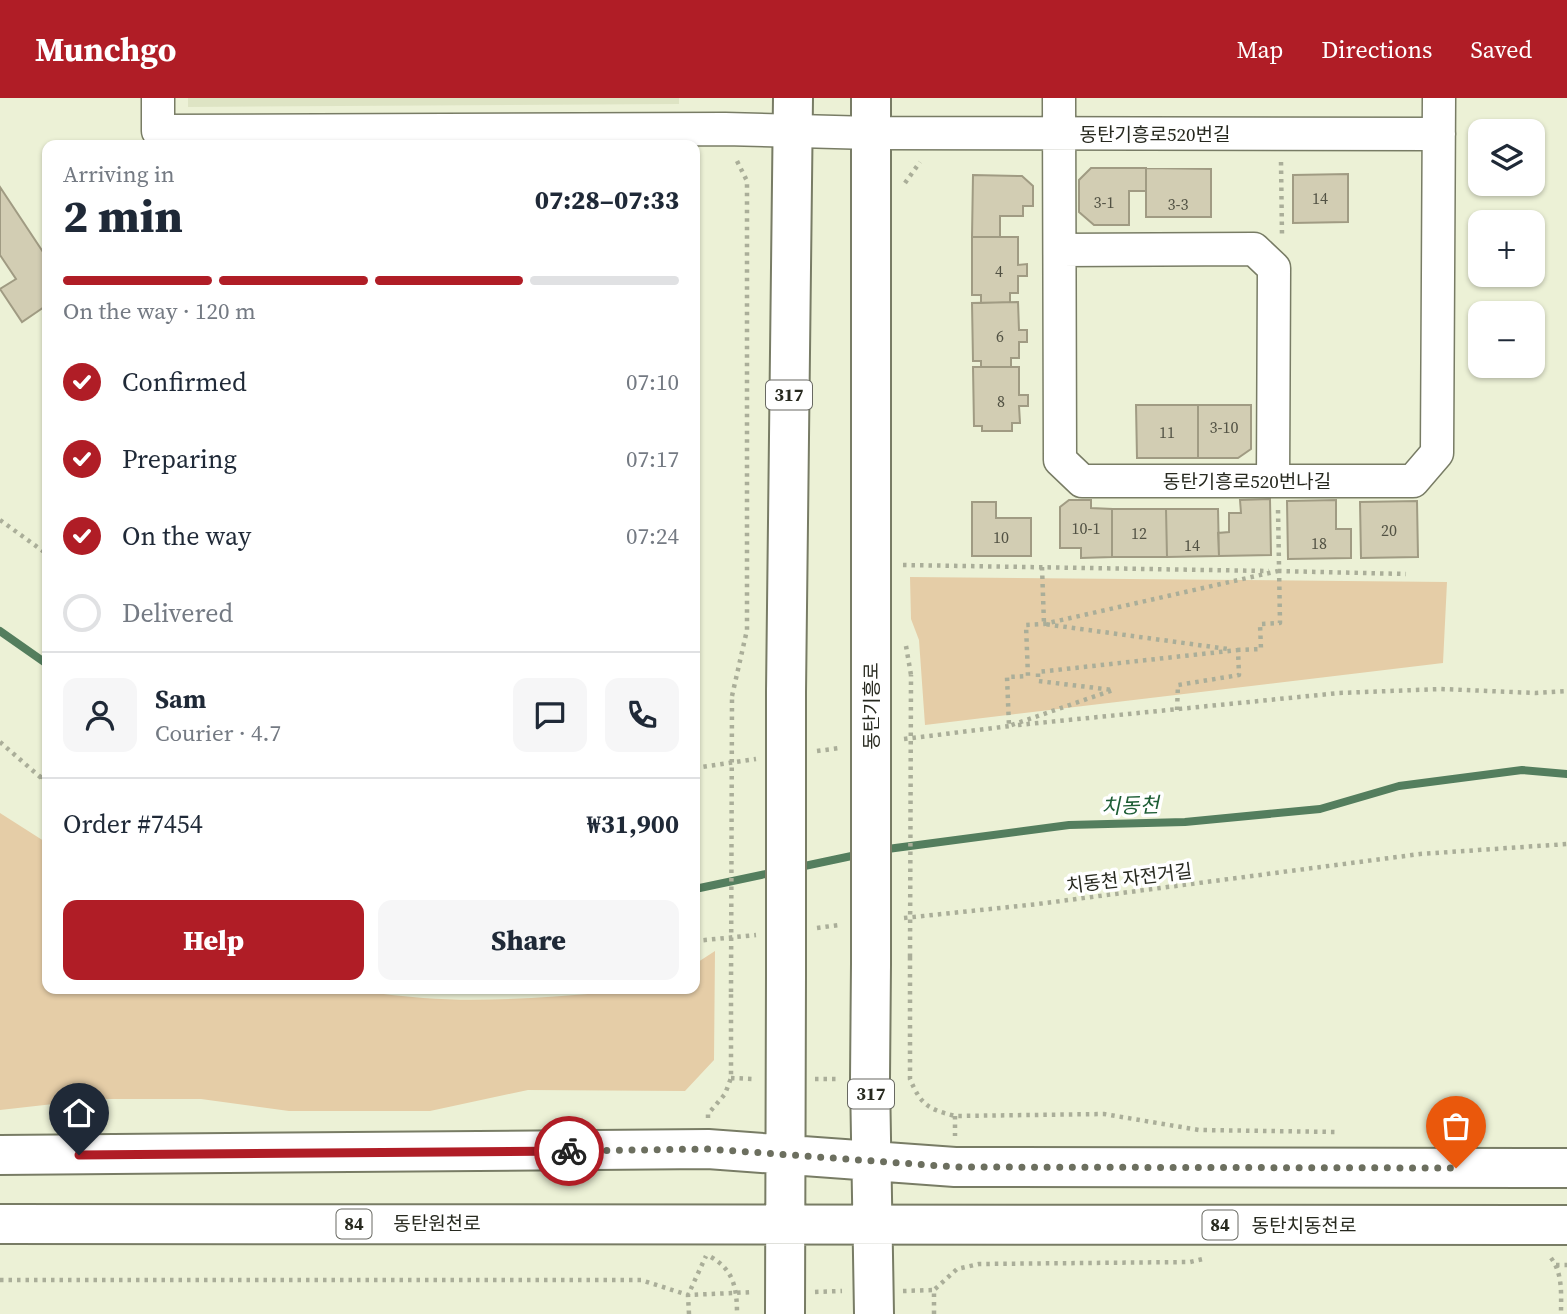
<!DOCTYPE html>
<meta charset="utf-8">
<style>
:root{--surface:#fff;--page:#f6f6f7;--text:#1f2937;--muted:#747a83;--line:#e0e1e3;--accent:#b01d26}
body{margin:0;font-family:"Source Serif 4","Noto Sans KR",serif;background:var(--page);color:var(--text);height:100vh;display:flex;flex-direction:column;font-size:26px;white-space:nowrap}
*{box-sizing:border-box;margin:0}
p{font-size:23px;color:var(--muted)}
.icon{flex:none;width:38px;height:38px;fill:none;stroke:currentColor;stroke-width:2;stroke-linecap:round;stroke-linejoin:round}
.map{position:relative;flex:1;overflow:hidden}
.drawer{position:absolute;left:42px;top:42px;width:658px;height:854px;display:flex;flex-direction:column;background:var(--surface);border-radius:14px;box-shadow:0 2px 5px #0004}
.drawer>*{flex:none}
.buttons{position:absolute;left:1468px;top:21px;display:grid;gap:14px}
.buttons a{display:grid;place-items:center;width:77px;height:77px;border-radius:14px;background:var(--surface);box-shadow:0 2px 5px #0004;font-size:35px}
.pin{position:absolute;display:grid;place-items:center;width:60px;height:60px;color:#fff;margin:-72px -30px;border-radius:50% 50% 50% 0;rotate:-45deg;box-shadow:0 0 7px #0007}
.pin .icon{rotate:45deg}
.courier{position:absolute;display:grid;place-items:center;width:70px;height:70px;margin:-35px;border:5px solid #b01d26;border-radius:50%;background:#fff;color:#222;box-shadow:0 2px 9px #0007}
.headline em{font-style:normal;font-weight:800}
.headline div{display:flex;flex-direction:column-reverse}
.headline{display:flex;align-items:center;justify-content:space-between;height:119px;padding:0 21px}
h1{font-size:46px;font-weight:800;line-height:52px}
.bar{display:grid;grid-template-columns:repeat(4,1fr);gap:10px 7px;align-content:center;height:84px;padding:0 21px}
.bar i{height:9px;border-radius:5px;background:var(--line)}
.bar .active{background:var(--accent)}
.bar p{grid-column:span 4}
.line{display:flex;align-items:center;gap:18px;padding:0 21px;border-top:2px solid var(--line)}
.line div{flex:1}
.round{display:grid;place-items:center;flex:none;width:74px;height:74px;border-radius:14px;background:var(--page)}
ol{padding:0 21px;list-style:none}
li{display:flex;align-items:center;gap:21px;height:77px}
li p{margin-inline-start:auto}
li .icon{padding:7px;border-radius:50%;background:var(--accent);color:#fff;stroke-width:4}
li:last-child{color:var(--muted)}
li i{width:38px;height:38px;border:4px solid var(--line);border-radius:50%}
.action{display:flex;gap:14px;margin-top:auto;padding:14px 21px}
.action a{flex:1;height:80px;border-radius:14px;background:var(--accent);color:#fff;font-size:28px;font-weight:800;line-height:80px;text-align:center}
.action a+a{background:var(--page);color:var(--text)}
header{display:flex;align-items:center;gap:42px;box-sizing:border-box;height:98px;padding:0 35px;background:var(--accent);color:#fff}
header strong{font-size:33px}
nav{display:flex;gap:38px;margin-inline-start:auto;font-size:24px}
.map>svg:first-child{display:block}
.built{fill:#dee4c4}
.green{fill:#e5cda7}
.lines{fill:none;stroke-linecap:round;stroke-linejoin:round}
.stream{stroke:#547e5e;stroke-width:8}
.building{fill:#d2cdb3;stroke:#a09b83;stroke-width:2}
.minor-casing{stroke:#787c65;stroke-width:35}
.primary-casing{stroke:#787c65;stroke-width:42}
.path{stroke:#aaae99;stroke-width:4.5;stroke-dasharray:3.5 5;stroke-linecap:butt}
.minor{stroke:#fff;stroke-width:32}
.primary{stroke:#fff;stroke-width:38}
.primary-bridge-casing{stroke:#787c65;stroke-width:42;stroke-linecap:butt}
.path-bridge{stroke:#aaae99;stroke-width:4.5;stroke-dasharray:3.5 5;stroke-linecap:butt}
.primary-bridge{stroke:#fff;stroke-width:38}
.done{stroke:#6c6f5f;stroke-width:7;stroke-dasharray:0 12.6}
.route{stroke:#b01d26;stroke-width:9}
.labels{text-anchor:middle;stroke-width:7;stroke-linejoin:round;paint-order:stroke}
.number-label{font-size:16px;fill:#525244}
.shield{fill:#fff;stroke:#686962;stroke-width:2}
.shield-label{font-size:18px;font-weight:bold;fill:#27291f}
.street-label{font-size:19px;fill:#27291f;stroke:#fff}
.water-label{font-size:21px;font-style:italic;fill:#1d5d35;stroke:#fff}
</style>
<header>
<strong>Munchgo</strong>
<nav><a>Map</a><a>Directions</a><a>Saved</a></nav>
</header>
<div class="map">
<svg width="1567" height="1216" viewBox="0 0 1567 1216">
<rect width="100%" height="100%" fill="#ecf1d6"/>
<path class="built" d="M188,0H679V6L188,9Z"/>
<path class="green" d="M910,479L1447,484L1443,565L925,627L919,542L911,521Z
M0,715L47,745V891H360C381,897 402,898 423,900C514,907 604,891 695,891V866L715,853L714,962L685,993L528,992L430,1013H289L201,1001H98L0,1012Z"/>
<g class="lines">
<path class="stream" d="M0,533L47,566
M880,752L1069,727L1185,724L1320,711L1399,688L1522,672L1567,676
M795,770L861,756
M695,791L775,774"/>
</g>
<path class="building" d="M1091,70H1146V93H1129V127H1094L1079,114V82Z
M1146,70L1211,71V119H1146Z
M1348,76V124L1293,125V77Z
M973,77L1022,78L1033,88V108H1023V118H1000V139H972Z
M0,89L47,160V207L22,224L0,191L16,181L0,157Z
M972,139H1018V167L1027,166V178H1018V195H1010V204L981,205V197H972Z
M1018,204L1019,232H1027V244H1019V260H1011V269H981V263H973L972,205Z
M973,269H1019V297H1028V308H1019L1020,325H1012V333H982V328H974Z
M1136,307H1198V360H1137Z
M1198,307H1251V351L1238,360H1198Z
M1270,401L1271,457L1219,458L1218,435L1229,434V415H1241L1240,402Z
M1069,402H1091V410L1112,411V459L1081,460V450H1060V409Z
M1336,402V431H1351V460L1288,461L1287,403Z
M1417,403L1418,459L1361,460L1360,404Z
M972,404H996V420H1031V458H972Z
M1112,411H1166L1167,459H1112Z
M1166,411H1218L1219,458L1167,459Z"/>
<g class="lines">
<defs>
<path id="minor" d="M158,0V33L725,31L871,35L1439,36
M1059,0L1060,362L1082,383H1413L1437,355L1439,0
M1060,152L1254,151L1274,170L1273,383"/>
<path id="primary" d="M871,0V582
M786,594L793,0
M871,866L870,981L874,1216
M0,1057L708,1051L955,1069L1567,1070
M0,1126L1567,1127
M785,1216L786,878"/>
</defs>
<use href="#minor" class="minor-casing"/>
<use href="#primary" class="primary-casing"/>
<path class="path" d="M1281,64L1282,138
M905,85L920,64
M0,422L47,456
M903,467L1269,473
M1042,469L1044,526L1228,551
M1278,473L1406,476
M906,548L911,577
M1237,552L1261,551L1260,526L1280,525L1278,411
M732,598L747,532V83L736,61
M1177,612L1178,587L1239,577L1238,552L1038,574V583L1113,592L1009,628L1007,579L1028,578L1026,527L1044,526L1278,473
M1018,627L1339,595L1441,591L1536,595L1567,593
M904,641L1010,628
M0,644L47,685
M817,653L840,650
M695,670L756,661
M40,680L47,670
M904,820L1038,806L1420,756L1567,746
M817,830L839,827
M695,843L756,837
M910,859V981C921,1007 928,1011 955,1018L1104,1016L1199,1032L1339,1034
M731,980L754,981
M815,981H838
M955,1018V1038
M708,1020V1016L725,996L731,980V894
M711,1159C734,1172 737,1191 737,1216
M1551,1160C1563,1176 1561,1196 1561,1216
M1556,1167H1567
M0,1182H641L688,1197L754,1194
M903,1193L934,1192
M815,1194L842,1193
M689,1216L688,1197L706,1158
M934,1216V1192L957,1171L979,1166L1190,1164L1203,1161"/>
<use href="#minor" class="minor"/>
<use href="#primary" class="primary"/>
<defs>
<path id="primary-bridge" d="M871,582V866
M786,594V878"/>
</defs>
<use href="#primary-bridge" class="primary-bridge-casing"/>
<path class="path-bridge" d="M910,859L911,577
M731,894L732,598"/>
<use href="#primary-bridge" class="primary-bridge"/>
</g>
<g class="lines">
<path class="done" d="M569,1053L708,1051L956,1069L1456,1070"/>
<path class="route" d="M79,1057L569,1053"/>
</g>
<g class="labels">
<g class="number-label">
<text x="1320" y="106">14</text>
<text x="1104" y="110">3-1</text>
<text x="1178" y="112">3-3</text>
<text x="999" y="179">4</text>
<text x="1000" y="244">6</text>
<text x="1001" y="309">8</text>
<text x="1224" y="335">3-10</text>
<text x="1167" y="340">11</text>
<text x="1086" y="436">10-1</text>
<text x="1389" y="438">20</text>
<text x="1139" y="441">12</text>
<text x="1001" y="445">10</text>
<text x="1319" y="451">18</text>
<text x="1192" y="453">14</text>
</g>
<g class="shield">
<rect x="766" y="282.5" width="46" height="29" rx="5"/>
<rect x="848" y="981.5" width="46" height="29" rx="5"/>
<rect x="336.5" y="1111.5" width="35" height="29" rx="5"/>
<rect x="1202.5" y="1112.5" width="35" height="29" rx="5"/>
</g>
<g class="shield-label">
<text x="789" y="303">317</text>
<text x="871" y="1002">317</text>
<text x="354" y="1132">84</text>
<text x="1220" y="1133">84</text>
</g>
<g class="street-label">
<text x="1155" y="43">동탄기흥로520번길</text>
<text x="1247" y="390">동탄기흥로520번나길</text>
<text transform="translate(871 608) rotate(-90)" y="7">동탄기흥로</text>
<text transform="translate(1129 780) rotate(-7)" y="7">치동천 자전거길</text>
<text x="437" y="1132">동탄원천로</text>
<text x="1304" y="1134">동탄치동천로</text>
</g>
<g class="water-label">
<text transform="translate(1130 708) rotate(-2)" y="7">치동천</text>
</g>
</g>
</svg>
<div class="buttons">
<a><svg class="icon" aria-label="layers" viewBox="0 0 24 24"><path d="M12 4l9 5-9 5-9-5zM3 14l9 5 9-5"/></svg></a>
<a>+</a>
<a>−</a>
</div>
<div class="pin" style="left:1456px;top:1070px;background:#ea580c"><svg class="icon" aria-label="bag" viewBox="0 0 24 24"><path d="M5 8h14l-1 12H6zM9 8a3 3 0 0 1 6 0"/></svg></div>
<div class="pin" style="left:79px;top:1057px;background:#1f2937"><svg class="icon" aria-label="home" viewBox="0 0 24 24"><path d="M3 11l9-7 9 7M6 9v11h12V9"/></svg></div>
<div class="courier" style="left:569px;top:1053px"><svg class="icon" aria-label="bike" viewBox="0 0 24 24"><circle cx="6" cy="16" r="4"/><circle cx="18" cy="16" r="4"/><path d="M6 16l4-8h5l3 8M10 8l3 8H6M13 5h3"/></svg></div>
<section class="drawer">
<div class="headline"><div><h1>2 min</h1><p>Arriving in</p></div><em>07:28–07:33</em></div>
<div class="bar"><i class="active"></i><i class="active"></i><i class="active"></i><i></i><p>On the way · 120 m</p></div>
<ol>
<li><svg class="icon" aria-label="check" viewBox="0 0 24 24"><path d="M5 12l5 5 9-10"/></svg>Confirmed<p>07:10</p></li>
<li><svg class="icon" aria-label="check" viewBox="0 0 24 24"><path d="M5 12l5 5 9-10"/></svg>Preparing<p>07:17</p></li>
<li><svg class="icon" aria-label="check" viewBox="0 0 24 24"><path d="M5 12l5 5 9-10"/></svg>On the way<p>07:24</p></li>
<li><i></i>Delivered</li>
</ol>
<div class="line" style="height:126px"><a class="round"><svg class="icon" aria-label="person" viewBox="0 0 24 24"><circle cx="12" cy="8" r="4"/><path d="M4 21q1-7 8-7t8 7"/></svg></a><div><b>Sam</b><p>Courier · 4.7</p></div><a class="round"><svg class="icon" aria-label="chat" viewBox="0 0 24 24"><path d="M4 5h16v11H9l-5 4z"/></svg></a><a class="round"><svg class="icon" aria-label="phone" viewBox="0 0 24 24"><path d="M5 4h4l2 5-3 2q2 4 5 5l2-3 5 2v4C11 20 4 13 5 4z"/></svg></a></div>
<div class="line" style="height:91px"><div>Order #7454</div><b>₩31,900</b></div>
<div class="action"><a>Help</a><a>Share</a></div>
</section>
</div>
